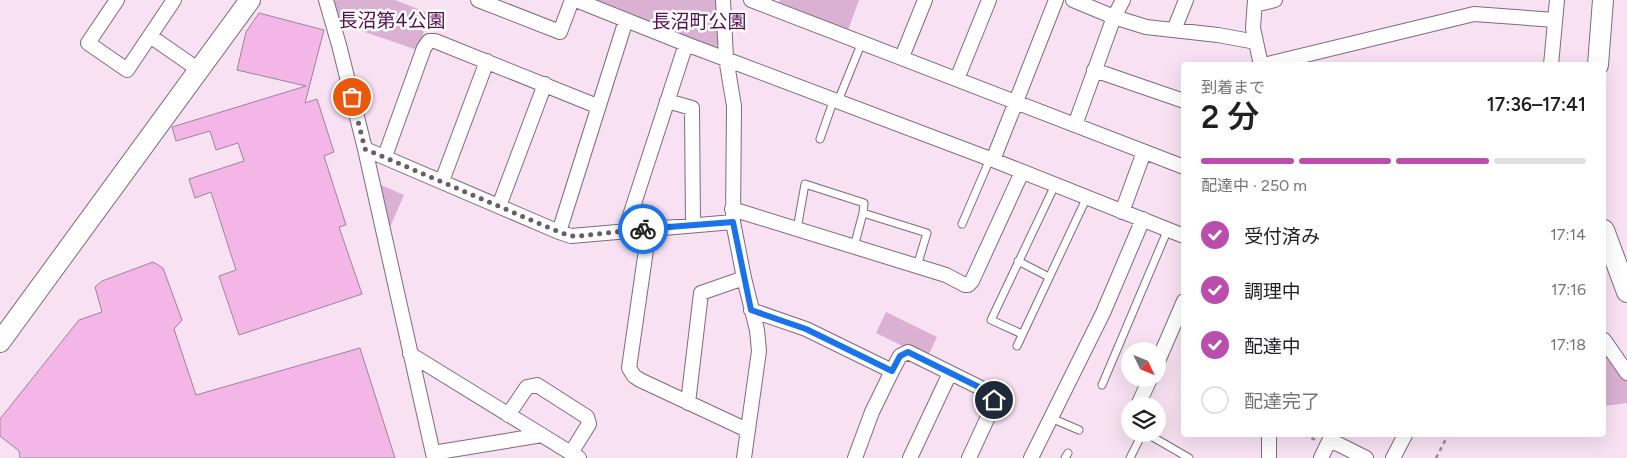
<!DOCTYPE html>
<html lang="ja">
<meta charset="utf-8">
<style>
:root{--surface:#fff;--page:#f6f6f6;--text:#202124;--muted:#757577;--line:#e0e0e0;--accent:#bb4eac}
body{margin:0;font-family:Figtree,"Noto Sans JP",sans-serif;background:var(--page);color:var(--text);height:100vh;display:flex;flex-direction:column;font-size:19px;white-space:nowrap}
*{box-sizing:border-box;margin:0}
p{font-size:16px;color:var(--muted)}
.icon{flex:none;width:28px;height:28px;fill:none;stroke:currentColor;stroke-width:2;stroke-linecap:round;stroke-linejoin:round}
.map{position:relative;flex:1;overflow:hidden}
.details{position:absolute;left:1181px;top:62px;width:425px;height:375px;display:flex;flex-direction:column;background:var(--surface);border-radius:5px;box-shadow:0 5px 20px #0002}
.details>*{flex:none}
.needle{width:32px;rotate:133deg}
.controls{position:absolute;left:1121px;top:342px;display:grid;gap:10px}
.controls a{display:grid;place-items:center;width:45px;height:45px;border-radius:50%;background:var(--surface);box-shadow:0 5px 20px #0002;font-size:25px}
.pin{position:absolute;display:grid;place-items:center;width:42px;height:42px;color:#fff;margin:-21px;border:2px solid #fff;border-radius:50%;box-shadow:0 1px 5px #0007}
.courier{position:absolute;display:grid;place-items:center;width:50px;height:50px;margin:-25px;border:4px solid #1a73e8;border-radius:50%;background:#fff;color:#222;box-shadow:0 1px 6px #0007}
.headline em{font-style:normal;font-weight:600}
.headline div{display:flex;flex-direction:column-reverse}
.headline{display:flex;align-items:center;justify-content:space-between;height:85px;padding:0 20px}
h1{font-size:32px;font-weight:600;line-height:38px}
.bar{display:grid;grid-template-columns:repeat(4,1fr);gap:8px 5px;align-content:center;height:60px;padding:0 20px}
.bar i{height:6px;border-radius:4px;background:var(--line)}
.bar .selected{background:var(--accent)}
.bar p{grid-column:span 4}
ol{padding:0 20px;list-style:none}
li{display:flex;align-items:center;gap:15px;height:55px}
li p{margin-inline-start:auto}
li .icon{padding:5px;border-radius:50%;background:var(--accent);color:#fff;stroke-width:4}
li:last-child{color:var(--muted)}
li i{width:28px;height:28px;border:2px solid var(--line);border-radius:50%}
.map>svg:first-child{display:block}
.green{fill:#dab1d2}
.building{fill:#f4b5e7;stroke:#9b8696}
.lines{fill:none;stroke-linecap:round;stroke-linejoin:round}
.lane-casing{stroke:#7f6b7b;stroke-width:9}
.street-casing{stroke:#7f6b7b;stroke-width:16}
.secondary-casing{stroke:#7f6b7b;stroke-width:22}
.path{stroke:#998995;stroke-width:2.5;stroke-dasharray:4 4;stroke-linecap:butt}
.lane{stroke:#fff;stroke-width:7}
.street{stroke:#fff;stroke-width:14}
.secondary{stroke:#fff;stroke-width:20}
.done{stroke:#6a5d67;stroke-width:5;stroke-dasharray:0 9}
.route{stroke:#1a73e8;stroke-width:6}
.labels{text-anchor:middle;stroke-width:5;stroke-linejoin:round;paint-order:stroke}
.park-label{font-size:19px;fill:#560e4e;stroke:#fff}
</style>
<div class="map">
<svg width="1627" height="458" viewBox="0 0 1627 458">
<rect width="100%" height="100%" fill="#f7e1f2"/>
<path class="green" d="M332,0H395L431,14L417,50L339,23Z
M590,0H719V43L714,49Z
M780,0H859L848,30L779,2Z
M376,183L404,195L386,236Z
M886,312L937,337L927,358L876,333Z
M1604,349L1614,366L1627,380V403L1604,406Z"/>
<path class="building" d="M259,13L324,30L305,103L317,99L334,152L324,156L346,225L339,227L362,294L239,335L219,276L236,270L211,192L195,198L189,179L244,161L238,143L216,150L210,131L176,141L172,127L306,86L237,70L246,32Z
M153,262L163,268L182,320L174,329L196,395L360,348L395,458H20L19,451L0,436V419L79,320L102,312L95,287L102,281Z"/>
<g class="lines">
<defs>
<path id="lane" d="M838,101L862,42
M820,139L834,99
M863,213L927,233L917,266
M962,224L990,159
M797,229L805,184L864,203L863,213L854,247
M1018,261L1049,277
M1022,334L991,320L1055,185
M1017,346L1087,197
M1102,385L1168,229
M1051,418L1079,430
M1065,458L1068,453
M1130,458L1140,438L1151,436L1189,458"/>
<path id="street" d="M117,0L88,43L127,70L174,0
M326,0L339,45L365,149L434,458
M478,0L560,32L572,0
M576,0L686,44L993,160L1184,236
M723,0L726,58L734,106L733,222L744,278L757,330L759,351L744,458
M751,0L1184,167
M1073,0L1114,17L1146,27L1218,35L1256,42
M1255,0L1253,28L1261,65
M1255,5L1275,0
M1174,30L1186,0
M150,36L199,70
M902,57L925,0
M1264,65L1474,14L1555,20
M1551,65L1557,0
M1094,70L1184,101
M957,79L989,0
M667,101L692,108L693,225
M1075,125L1114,17L1123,0
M365,149L559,232L571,236L733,222
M385,156L424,48L429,41H435L597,106
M993,160L1056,0
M442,181L487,61
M499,206L545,84
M732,209L946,275L965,285H968L972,281L1022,172
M1122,212L1144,152
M649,229L629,368L634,376L640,380L747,430
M625,231L686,44
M559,232L626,20
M751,310L806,329L892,371
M1604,340L1627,373
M410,354L579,458
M1158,361L1184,301
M688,403L701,293L744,278
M1138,405L1150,379
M508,415L527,387L537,385L587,417L589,424L571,453
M1269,435V458
M1330,440L1366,458
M433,453L542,435
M855,458L872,412L892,371L900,356L908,352L989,392C993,397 994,400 993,406L969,458
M910,458L950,373
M1031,458L1103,313L1143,219
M1321,458L1332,435
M1393,458L1405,435"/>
<path id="secondary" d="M1598,65L1603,0
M1604,230L1627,292
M0,342L250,0"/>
</defs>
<use href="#lane" class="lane-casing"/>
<use href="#street" class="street-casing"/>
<use href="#secondary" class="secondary-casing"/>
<path class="path" d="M1304,435L1316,440
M1436,458L1448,435"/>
<use href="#lane" class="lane"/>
<use href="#street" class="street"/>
<use href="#secondary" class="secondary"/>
</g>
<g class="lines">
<path class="done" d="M352,97L365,149L559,232L571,236H579L643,229"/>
<path class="route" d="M643,229L733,222L751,310L806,329L892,371L900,356L908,352L989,392L994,400"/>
</g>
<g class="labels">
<g class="park-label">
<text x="392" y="27">長沼第4公園</text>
<text x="699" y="28">長沼町公園</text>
</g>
</g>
</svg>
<div class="controls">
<a><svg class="needle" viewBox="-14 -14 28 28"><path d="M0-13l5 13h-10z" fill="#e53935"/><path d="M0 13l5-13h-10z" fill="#757577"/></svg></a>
<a><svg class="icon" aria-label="layers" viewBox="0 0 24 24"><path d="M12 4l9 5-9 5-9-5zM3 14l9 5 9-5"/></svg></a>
</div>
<div class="pin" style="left:352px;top:97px;background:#ea580c"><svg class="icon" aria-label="bag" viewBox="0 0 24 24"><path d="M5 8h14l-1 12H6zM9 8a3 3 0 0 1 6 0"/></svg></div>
<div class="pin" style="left:994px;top:400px;background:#1f2937"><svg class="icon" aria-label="home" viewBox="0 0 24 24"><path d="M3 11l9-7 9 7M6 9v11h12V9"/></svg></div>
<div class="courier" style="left:643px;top:229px"><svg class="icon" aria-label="bike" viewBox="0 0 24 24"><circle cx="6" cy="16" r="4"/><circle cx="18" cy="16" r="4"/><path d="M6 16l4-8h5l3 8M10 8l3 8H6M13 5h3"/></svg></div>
<section class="details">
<div class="headline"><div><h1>2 分</h1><p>到着まで</p></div><em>17:36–17:41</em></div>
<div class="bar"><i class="selected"></i><i class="selected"></i><i class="selected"></i><i></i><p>配達中 · 250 m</p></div>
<ol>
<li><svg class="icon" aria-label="check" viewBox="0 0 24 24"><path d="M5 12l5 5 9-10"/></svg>受付済み<p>17:14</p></li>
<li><svg class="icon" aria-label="check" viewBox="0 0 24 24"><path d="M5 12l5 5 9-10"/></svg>調理中<p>17:16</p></li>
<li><svg class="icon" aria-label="check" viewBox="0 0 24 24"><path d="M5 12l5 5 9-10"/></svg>配達中<p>17:18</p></li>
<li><i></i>配達完了</li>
</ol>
</section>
</div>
